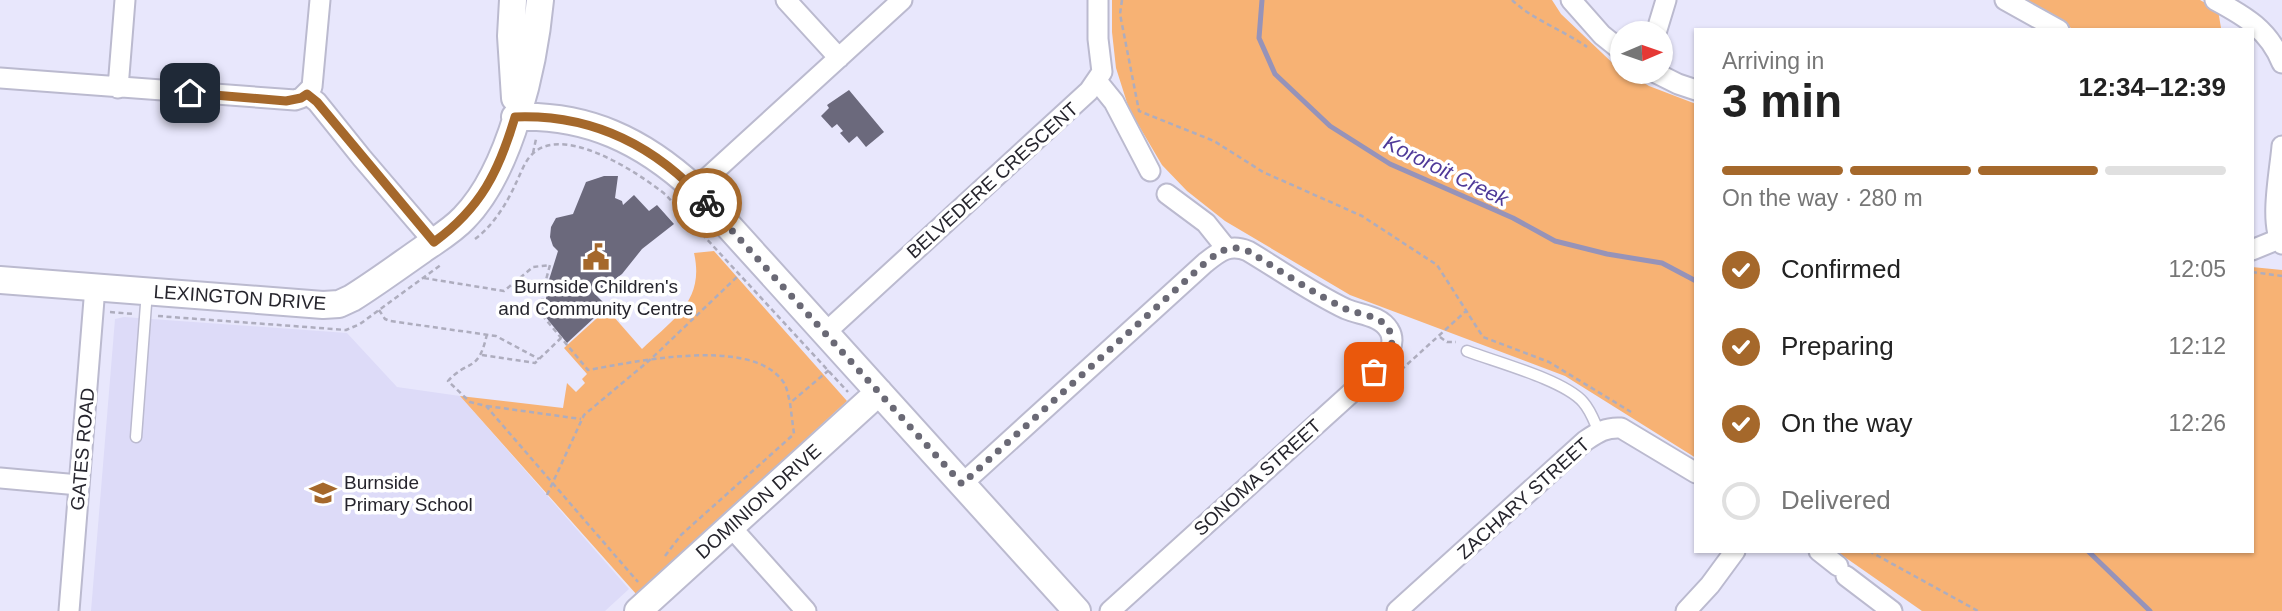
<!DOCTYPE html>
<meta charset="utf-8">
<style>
:root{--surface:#fff;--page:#f6f6f6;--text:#222;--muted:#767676;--line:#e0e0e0;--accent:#a5682b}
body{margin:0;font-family:Helvetica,sans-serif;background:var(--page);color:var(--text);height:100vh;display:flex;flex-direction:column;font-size:26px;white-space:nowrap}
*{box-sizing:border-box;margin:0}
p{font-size:23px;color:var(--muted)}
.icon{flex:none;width:38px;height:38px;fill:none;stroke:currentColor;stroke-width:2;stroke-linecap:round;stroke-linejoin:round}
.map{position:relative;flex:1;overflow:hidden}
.panel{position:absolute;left:1694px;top:28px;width:560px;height:525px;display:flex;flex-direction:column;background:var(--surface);border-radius:0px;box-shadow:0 2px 5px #0004}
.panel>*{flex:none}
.needle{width:46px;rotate:88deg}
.fabs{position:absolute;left:1610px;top:21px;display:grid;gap:14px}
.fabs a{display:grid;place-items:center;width:63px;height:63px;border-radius:50%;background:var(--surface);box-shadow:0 2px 5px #0004;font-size:35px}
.pin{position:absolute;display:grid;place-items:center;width:60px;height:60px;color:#fff;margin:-30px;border-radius:14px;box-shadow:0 4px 10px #0006}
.courier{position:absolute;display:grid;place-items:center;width:70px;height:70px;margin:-35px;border:5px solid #a5682b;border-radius:50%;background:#fff;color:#222;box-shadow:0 2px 9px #0007}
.head em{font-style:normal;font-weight:700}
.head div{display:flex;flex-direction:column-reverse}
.head{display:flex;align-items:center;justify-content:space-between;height:119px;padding:0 28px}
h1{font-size:46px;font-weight:700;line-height:52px}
.bar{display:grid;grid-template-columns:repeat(4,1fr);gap:10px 7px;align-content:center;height:84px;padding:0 28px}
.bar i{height:9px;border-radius:5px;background:var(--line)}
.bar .on{background:var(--accent)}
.bar p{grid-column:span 4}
ol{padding:0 28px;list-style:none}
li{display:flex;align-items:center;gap:21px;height:77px}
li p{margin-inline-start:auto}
li .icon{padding:7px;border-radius:50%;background:var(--accent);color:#fff;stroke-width:4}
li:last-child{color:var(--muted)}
li i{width:38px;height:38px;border:4px solid var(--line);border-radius:50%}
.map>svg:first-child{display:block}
.built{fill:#dddbf8}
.green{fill:#f7b274}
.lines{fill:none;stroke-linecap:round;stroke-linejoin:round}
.stream{stroke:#9693b9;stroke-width:5}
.building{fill:#6b697c}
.lane-casing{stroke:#bbbacf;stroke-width:13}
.street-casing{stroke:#bbbacf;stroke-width:23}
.secondary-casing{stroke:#bbbacf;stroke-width:30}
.path{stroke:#aeadbe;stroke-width:2.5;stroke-dasharray:5 3.5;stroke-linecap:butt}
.lane{stroke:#fff;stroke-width:10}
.street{stroke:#fff;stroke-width:19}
.secondary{stroke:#fff;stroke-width:26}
.done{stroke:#6a6975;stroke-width:7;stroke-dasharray:0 12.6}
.route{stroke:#a5682b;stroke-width:9}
.labels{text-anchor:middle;stroke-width:7;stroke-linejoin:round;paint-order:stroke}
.street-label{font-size:19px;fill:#26252d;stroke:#fff}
.poi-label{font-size:19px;fill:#26252d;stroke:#fff}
.water-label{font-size:21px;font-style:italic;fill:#4f3a99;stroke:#fff}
</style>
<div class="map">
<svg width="2282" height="611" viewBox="0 0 2282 611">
<rect width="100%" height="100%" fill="#e8e7fc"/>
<path class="built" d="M124,317L347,333L397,387L460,396L629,589L605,611H91L115,319Z"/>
<path class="green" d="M1112,0H1552L1561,14L1622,72H1626L1649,86L1696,104V458L1565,376L1350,295L1225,221L1187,191L1162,165L1129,109L1116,68L1112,32Z
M2018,0H2200L2218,10L2221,28L2220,30H2075Z
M714,251L847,401L637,595L460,396L563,408L567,383L576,392L585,383L582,379L587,374L564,348L607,309L642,349C673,319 705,301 694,253Z
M2252,267L2282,270V611H1922L1836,551H2252Z"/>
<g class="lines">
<path class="stream" d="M1262,0L1259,38L1275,74L1330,126L1390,164L1513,218L1555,241L1607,254L1662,263L1696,281
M2088,551L2150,611"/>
</g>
<path class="building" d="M849,90L884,132L866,147L857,136L849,143L840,133L843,131L837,124L832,128L821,116L829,108L827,105Z
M604,176H618L615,198L622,201L623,205L634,195L649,211L657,205L674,224L642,249L622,274L595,294L607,306L567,343L544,315L548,283L558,251L553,246L550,237L551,227L556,218L573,214L586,182Z"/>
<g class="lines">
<defs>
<path id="lane" d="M1467,351C1496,362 1564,380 1583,402C1591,411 1594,421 1599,432
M136,437L147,291"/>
<path id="street" d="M786,0L839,58
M1571,0L1602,35L1622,51
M2005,0L2059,30
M2215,0C2245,16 2269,30 2282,63
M1656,33L1666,0
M1654,72L1678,84L1696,90
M0,78L295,100L301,98L312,87L320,0
M1097,81L1114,102L1150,171
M118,88L125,0
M307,94L317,102L362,158L434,242
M2282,146C2280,171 2269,223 2282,244
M695,189L902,0
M1167,194L1206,223L1226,248
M2252,250L2279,239
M825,333L1089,91L1102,72L1098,39V0
M0,478L79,485
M962,484L1205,263C1219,252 1229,243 1248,251C1280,270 1312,293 1346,309C1360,315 1380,315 1389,330C1396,341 1389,355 1382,365L1110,611
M730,526L806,611
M1819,551L1838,566
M1846,576L1892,611
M69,611L95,287
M1397,611L1585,441C1597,433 1605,427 1621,428L1696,473
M1686,611L1710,585L1735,551"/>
<path id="secondary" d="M513,0L511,36L515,98
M515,117C587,114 643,141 695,189L1077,611
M0,280L323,305L339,304L352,298C376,283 399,266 422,250C436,240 452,231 464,218C511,170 534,65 540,0
M638,611L879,392"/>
</defs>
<use href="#lane" class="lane-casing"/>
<use href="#street" class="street-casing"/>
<use href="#secondary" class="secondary-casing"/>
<path class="path" d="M1122,0L1120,14L1139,111L1214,141L1263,172L1362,216L1437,265L1483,337L1549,362L1631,412
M1512,0C1533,20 1563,30 1587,47
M1626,72L1639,80
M533,153L536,139
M475,239C493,226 507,203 516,183C520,175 523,166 528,159C557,118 639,173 666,195L848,392
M2252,272L2282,276
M424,278L504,291L533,267L550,265L543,291L542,315L588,370C634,362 747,337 781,379C787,385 788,395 790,403
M379,310L385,319L390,321L496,336L539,359
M110,312L134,314
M158,316L346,330L360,324L442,264
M487,334C478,374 469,358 448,381L470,402L486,406L638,582
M1440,337L1447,342H1456
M482,355L535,363L561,338
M1401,370L1466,311
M487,406L581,419
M547,495L584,415L651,359L740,274
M1869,551L1978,611
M665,556L681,535L794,434L790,403L829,370"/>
<use href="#lane" class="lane"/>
<use href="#street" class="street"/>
<use href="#secondary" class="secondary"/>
</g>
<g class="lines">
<path class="done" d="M707,203L962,484L1205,263C1219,252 1229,243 1248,251C1280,270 1312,293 1346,309C1360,315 1381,315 1389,330C1398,346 1384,362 1374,372"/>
<path class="route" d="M190,93L286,101L301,98L307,94L317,102L434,242C481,208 499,171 515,117C593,114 656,146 707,203"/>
</g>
<defs>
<symbol id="civic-bare" viewBox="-9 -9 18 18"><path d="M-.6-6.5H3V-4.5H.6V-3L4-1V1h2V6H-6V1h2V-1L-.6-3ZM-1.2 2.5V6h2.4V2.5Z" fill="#a5682b" stroke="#fff" stroke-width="2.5" paint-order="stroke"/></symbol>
<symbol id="school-bare" viewBox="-9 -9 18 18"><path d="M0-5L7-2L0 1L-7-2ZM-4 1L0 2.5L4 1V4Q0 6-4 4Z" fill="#a5682b" stroke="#fff" stroke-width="2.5" paint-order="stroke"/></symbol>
</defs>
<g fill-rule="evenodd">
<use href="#civic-bare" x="577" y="238" width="38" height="38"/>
<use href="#school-bare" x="304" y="474" width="38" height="38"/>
</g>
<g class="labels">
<g class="street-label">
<text transform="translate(992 180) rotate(-42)" y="7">BELVEDERE CRESCENT</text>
<text transform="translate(240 297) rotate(4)" y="7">LEXINGTON DRIVE</text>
<text transform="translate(82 449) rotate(-85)" y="7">GATES ROAD</text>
<text transform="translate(1257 477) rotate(-42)" y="7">SONOMA STREET</text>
<text transform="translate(1523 498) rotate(-42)" y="7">ZACHARY STREET</text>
<text transform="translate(758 501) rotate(-42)" y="7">DOMINION DRIVE</text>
</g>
<g class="poi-label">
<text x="596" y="293">Burnside Children's<tspan x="596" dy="22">and Community Centre</tspan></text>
<text x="344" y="489" text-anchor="start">Burnside<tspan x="344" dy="22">Primary School</tspan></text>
</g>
<g class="water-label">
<text transform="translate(1446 171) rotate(26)" y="7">Kororoit Creek</text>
</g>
</g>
</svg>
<div class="fabs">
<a><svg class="needle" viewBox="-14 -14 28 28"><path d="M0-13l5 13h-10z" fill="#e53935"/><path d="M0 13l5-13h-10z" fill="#767676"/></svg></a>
</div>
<div class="pin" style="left:1374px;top:372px;background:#ea580c"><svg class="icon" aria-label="bag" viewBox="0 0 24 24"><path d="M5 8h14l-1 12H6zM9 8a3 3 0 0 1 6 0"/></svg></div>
<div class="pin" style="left:190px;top:93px;background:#1f2937"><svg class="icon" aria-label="home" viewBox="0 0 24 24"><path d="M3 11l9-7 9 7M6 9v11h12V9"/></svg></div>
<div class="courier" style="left:707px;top:203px"><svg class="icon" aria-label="bike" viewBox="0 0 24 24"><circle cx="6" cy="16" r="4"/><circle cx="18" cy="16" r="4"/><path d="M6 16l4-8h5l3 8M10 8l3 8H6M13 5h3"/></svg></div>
<section class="panel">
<div class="head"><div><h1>3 min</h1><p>Arriving in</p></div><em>12:34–12:39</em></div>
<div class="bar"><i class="on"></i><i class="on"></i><i class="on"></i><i></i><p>On the way · 280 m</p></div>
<ol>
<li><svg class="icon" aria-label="check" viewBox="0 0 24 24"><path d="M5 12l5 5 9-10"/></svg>Confirmed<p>12:05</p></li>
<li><svg class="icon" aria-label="check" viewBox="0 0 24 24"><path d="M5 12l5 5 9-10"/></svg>Preparing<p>12:12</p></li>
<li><svg class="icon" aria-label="check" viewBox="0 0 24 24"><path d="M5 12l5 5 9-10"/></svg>On the way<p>12:26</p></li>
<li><i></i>Delivered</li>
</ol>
</section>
</div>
